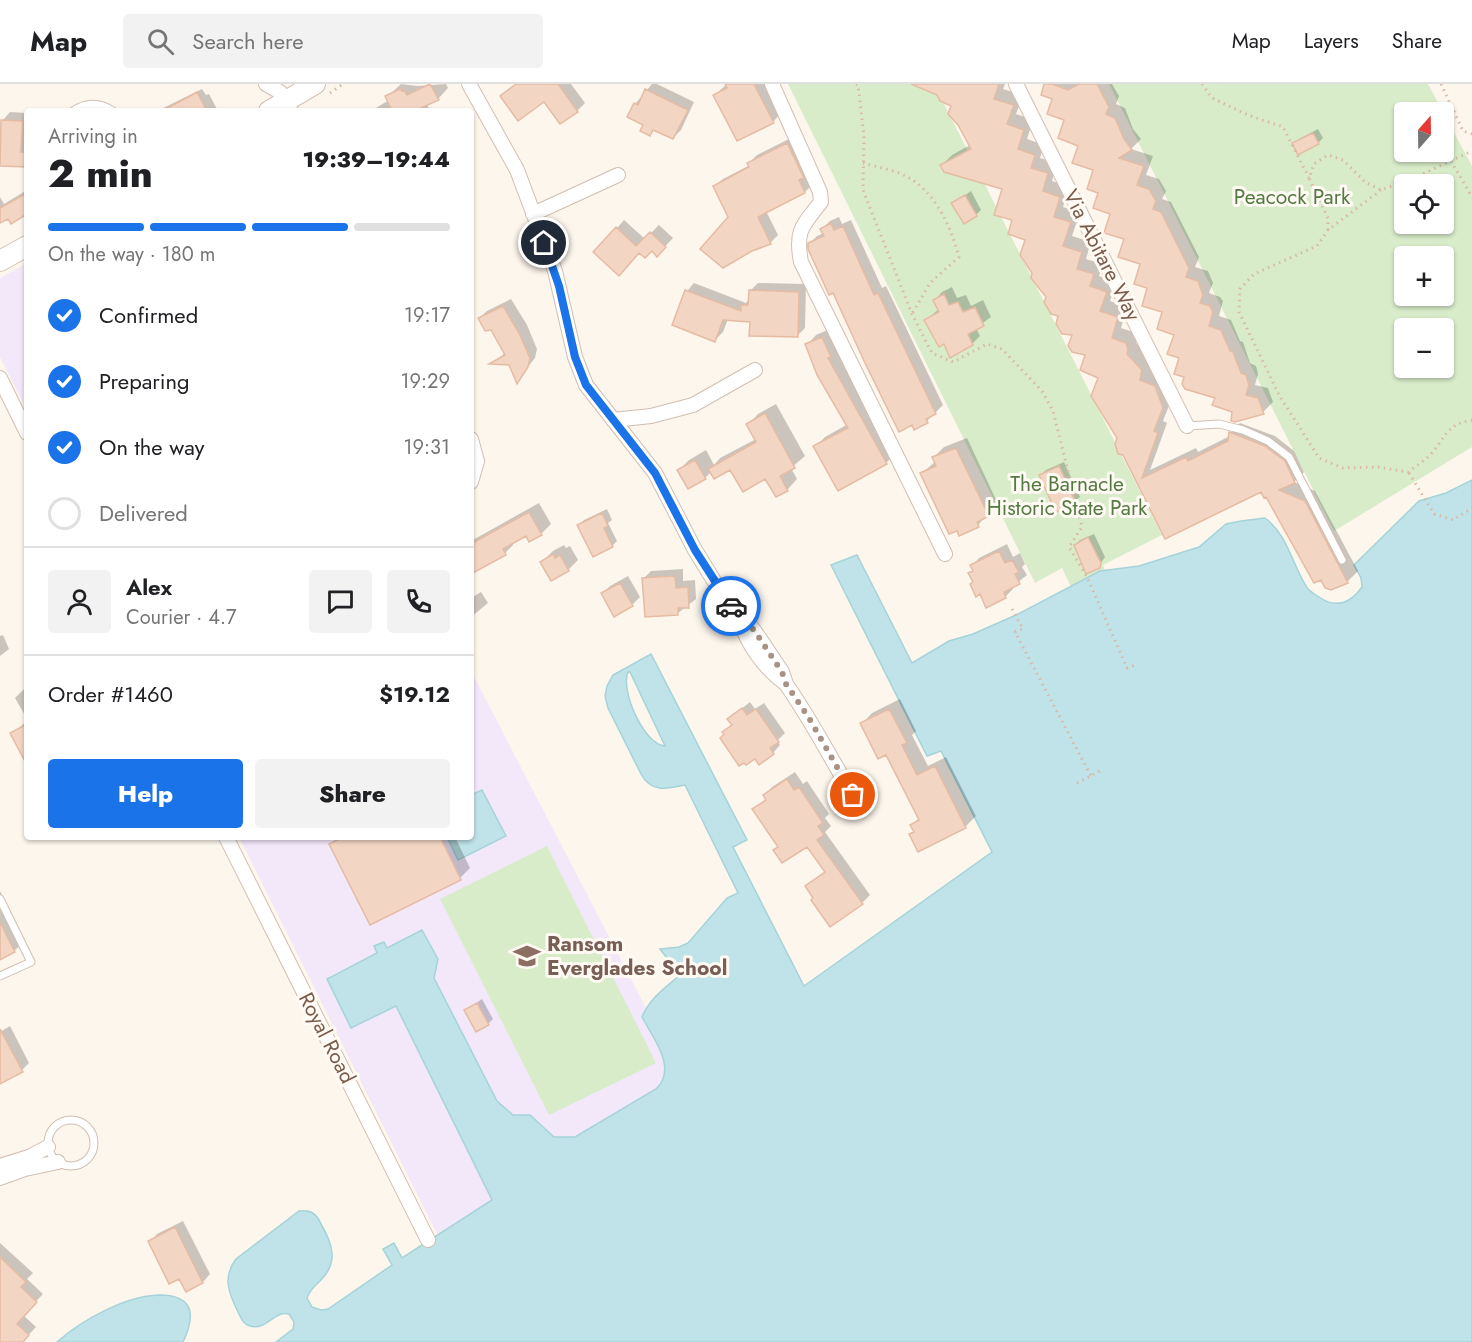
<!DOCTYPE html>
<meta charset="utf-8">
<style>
:root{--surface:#fff;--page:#f2f2f2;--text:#202124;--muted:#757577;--line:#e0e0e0;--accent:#1a73e8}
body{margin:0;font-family:Jost,sans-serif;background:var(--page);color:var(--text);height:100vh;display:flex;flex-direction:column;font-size:22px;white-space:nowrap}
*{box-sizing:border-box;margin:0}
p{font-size:20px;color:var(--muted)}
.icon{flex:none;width:33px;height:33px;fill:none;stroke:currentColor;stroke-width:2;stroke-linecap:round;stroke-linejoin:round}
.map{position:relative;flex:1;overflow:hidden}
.side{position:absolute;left:24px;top:24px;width:450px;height:732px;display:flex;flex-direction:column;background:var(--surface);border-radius:6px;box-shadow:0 2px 4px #0004}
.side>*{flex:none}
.needle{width:39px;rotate:20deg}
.buttons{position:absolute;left:1394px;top:18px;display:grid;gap:12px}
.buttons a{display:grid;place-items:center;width:60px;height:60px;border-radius:6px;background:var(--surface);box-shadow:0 2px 4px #0004;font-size:30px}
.pin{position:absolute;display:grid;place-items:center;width:51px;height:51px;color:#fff;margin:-26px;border:3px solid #fff;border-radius:50%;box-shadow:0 2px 6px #0007}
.courier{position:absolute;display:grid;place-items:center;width:60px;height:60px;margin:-30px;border:4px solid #1a73e8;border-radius:50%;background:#fff;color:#222;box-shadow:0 2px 8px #0007}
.summary em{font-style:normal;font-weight:800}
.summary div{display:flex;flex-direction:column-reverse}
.summary{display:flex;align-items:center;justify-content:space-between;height:102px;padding:0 24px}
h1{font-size:39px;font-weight:800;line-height:45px}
.bar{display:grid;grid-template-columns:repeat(4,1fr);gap:9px 6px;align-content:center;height:72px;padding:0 24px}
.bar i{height:8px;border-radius:4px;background:var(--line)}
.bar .current{background:var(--accent)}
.bar p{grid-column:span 4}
.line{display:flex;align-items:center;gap:15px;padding:0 24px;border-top:2px solid var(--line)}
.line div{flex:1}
.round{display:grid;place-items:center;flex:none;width:63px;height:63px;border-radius:6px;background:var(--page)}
ol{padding:0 24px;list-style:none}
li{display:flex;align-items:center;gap:18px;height:66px}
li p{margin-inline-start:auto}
li .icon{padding:6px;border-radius:50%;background:var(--accent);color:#fff;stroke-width:4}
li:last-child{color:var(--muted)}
li i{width:33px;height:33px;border:3px solid var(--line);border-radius:50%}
.action{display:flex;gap:12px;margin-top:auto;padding:12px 24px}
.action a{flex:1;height:69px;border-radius:6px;background:var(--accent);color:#fff;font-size:24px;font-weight:800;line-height:69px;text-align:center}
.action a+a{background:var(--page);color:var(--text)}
header{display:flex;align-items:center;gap:36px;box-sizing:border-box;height:84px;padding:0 30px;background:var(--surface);border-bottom:2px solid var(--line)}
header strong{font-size:28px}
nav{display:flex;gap:33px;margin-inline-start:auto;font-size:21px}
.search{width:420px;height:54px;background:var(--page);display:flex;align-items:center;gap:15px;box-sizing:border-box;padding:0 21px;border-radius:6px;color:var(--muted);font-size:22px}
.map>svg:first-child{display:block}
.education{fill:#f3e8fa}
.green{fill:#d8ecc9;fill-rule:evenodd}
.water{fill:#bfe3e8;stroke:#a5d3da;stroke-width:1.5;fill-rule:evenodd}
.shadow{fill:#0003}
.building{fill:#f3d5c3;stroke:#e6bba3;stroke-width:1.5}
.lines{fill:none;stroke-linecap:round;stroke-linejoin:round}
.service-casing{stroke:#d1beb0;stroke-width:9}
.minor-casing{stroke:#d1beb0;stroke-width:16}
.secondary-casing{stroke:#d6c0b0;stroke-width:22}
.path{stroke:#d9b8a5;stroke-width:3;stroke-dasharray:1.5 4.5;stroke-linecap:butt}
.service{stroke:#fff;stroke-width:7}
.minor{stroke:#fff;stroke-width:14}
.secondary{stroke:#fff;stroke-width:20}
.done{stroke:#a89285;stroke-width:6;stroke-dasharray:0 10.8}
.route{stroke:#1a73e8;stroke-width:8}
.labels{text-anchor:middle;stroke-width:6;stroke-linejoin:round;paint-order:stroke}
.park-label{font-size:21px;fill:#537a41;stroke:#fffaf3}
.street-label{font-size:21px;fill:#7a5c4d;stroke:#fffaf3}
.education-label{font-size:21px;font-weight:bold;fill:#785e54;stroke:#fffaf3;text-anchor:start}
</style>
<header>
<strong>Map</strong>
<div class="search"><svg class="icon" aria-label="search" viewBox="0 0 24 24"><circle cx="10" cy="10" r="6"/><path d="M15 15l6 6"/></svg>Search here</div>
<nav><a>Map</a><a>Layers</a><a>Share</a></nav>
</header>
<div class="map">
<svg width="1472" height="1258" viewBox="0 0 1472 1258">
<rect width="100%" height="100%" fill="#fdf6ec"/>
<path class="education" d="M27,179V327L0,273V194Z
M471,587L646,924L642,933L664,975L665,992L656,1005L575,1053H554L530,1031H513L497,1017L434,894L438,875L423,846L387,864L374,862L377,869L327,894L351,944L395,922L492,1116L438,1152L239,753H471Z"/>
<path class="green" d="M788,0H934L1162,451L1103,481L1105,487L1072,505L1062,484L1035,499Z
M1109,0H1428L1472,82V363L1334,447ZM1404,28H1443V68H1404ZM1404,100H1443V140H1404ZM1404,172H1443V212H1404ZM1404,244H1443V284H1404Z
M547,762L656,979L549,1031L440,815Z"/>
<path class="water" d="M1472,396V1258H276L293,1245L294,1238L289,1230C274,1226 267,1247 250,1242C243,1240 241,1234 238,1228C229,1210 222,1193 236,1175L299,1127C311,1126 316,1129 321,1140C332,1159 339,1178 321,1196C315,1202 310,1205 307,1214L312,1223L321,1226L328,1225L392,1181L383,1165L394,1159L402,1174L492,1116L396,922L351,944L327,895L377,869L374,862L384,858L387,864L422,846L438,875L434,894L497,1017L513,1031H530L554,1053H575L656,1005C678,984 653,954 642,933C649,915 666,903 680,891L660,865L679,863L688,859L727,814L738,809L685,701C667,705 651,709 641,690L608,624L605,612L607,602L613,591L651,570L747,756L733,763L804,902L992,768L941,667L927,672L831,481L857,471L912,579L949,557L973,550L1016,531L1100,487L1139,482L1199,463L1226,440L1241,437L1265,434C1289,452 1292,482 1308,505C1311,508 1316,511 1319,513C1336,525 1351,519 1362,503L1361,494L1354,481L1419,417L1446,409ZM628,588H630L665,662C644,661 620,606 628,588Z
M482,706L506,752L458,776L447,753H471V711Z
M159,1211C194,1211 196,1231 183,1258H57C82,1236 125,1212 159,1211Z"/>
<path class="shadow" d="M401,0L418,2L446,0L448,4L438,15L427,20L430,27H371L389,16L387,13Z
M516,0H571L585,19L577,27L544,16L502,12Z
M652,0H657L694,18L681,46L673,54L655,45L650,50L635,20Z
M727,0H765L780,30L773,38L715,11Z
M930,0H1005L1003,5L1023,11L1016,30L1033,36L1027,55L1044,61L1040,74L1057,79L1052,97L1069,103L1063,123L1080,128L1072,152L1091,158L1086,175L1103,180L1099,192L1116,198L1110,217L1127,223L1121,244L1136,249L1138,254L1136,259L1151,275L1150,286L1165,292L1172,314L1163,337L1167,339L1150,386L1196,364L1198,368L1230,352V349L1240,339L1275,352L1294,367L1304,388L1294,398L1315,407L1358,487L1348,497L1331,504L1261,406L1165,453L1119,354L1100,293L1075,249L1047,213L1034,189L1027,155L1014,135L1004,104L942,81L952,71L970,61L953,21Z
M1046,0H1112L1119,12L1116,20L1125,24L1133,45L1141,55L1131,65L1153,72L1146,91L1159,95L1166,107L1162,115L1171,118L1199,173L1195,183L1208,187L1213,199L1209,209L1220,213L1223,217L1219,232L1231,236L1240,257L1243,258L1250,279L1256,282L1258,290L1255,301L1268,304L1273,318L1263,328L1234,327L1186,292L1176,250L1149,203L1141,179L1100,108L1095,85Z
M202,5L206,11L209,10L218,27H157Z
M10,28L27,29V80L25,82L0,80L3,36Z
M1318,45L1323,54L1318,59L1294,60L1299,55Z
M795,52L812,101L805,108L766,127L778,151L770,159L715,102L723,95L750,81L749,79L757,71Z
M27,106V129L9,133L0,137V113L4,120Z
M971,107L981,126L976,131L953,120Z
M839,133L842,140L851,136L882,204L886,202L943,321L927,337L834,207L809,160L817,152L824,149L822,145L830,137Z
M624,136L645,155L659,141L673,154L657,171L652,166L640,167L617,144Z
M694,199L746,219L750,214V207L758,199L806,200L805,244L797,252L751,236L728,235L723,248L715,256L687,207Z
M952,203L957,214L966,211L971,222L983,216L991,233L976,244L980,252L972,260L944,258L926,236L939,225L935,216L942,208Z
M511,215L527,241L537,265L535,274L517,297L510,280L493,279L505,269L491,244L479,234L487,227Z
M832,244L896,369L886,379L815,363L825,353L848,340L807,261L816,251Z
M776,320L805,372L791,384L797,395L787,406L766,393L730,384L711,388L705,394L679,386L689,376L706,366L714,381L720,374L756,355L748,341L758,330Z
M967,354L998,420L978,441L960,450L922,389L936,377L934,373L944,363Z
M1064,378L1080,413L1075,417L1041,391L1046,386Z
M539,419L551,440L541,450H527L513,458V461L503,471L471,489V457Z
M607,425L612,436L608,439L617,457L612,462L579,441L584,436Z
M1094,450L1105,473L1099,482L1075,461L1080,456Z
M1007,460L1013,473L1020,469L1025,480L1022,483L1027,491L1012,503L1013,505L1005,513L974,497L970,489L974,486L972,482L979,474Z
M564,461L566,464L570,462L578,476L568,486L542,478L553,467Z
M683,485V497L695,496L696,515L678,529L643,495L651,487Z
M628,492L640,513L632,521L603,509L610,502Z
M481,508L488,519L471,533V514Z
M3,551L9,565L0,572V552Z
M27,602V635L15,614Z
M900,615L916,647L912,651L928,682L946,673L976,732L965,743L919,766L911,751L915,747L912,741L919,734L886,669L862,640L872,629Z
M750,618L755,625L764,619L785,649L777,657L780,661L773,669L755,673L724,648L732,640L729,635Z
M27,637V678L12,650Z
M795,688L803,700L807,697L829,730L825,734L831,742L825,748L870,811L862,819L815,814L807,802L826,787L807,761L779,762L754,725L767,714L765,711L772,703Z
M338,753H455L470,784L460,794L331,760Z
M0,807L25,857L14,867L0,874Z
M482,915L493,935L488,940L466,926Z
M10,942L29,979L22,986L0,998V948Z
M183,1137L210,1190L203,1198L186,1206L180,1193L150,1158L157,1150Z
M0,1159L33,1189L27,1195L43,1210L23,1231L36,1243L22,1258H0Z"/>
<path class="building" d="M430,0L439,16L414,27H392L385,12L400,5L402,7L404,6L407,11Z
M516,0H558L578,28L560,40L544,18L518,37L500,12Z
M725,0H754L774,39L737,57L713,11L727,4Z
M911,0H999L994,15L1014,21L1007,40L1024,46L1018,65L1035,71L1031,84L1048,89L1043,107L1060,113L1054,133L1071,138L1063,162L1082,168L1077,185L1094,190L1090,202L1107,208L1100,227L1118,233L1112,254L1126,259L1128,265L1127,270L1142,286L1140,296L1155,302L1163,324L1154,347L1158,349L1142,394L1186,373L1188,377L1228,357L1229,348L1265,362L1285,377L1295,399L1279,406L1305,417L1348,499L1331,506L1325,504L1321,496L1314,499L1266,413L1264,414L1261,408L1165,455L1123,371L1118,370L1115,360L1117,354L1091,312L1098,294L1080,286L1085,271L1072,268L1068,262L1072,251L1062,250L1056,240L1058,232L1051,230L1044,218L1046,213L1031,194L1032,189L1020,171L1025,156L1008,150L1012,136L994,131L1002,105L944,88L940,81L971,65L958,41L948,30L951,22L940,17L937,11Z
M1044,0H1052L1068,6L1079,0H1097L1109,23L1106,30L1115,34L1124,55L1132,66L1119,74L1144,82L1137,101L1149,105L1156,117L1153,125L1161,128L1189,184L1186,193L1198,197L1203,211L1200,219L1210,222L1213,228L1209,242L1221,246L1230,267L1233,268L1241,289L1246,291L1249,301L1246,311L1258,314L1264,330L1235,338L1231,337L1232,328L1212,321L1215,314L1185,305L1182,300L1184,293L1174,290L1179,274L1167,270L1174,251L1157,245L1162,228L1142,222L1147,204L1134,200L1140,180L1118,173L1124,155L1104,149L1110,130L1093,124L1098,109L1087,105L1093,86L1072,79L1078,62L1058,54L1064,36L1047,30L1052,15L1041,11Z
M645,5L688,26L673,55L653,46L650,52L640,47L643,41L627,33L634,19L638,21Z
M197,8L207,27H162L190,12Z
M1,36L23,37L21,68H27L26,83L0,82Z
M1313,49L1319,60L1298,71L1292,59Z
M787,59L804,94L799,96L805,109L758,133L771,160L752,167L723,184L700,165L728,133L713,102L749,83L747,79Z
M27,109V130L11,140L8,135L0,139V124Z
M965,111L977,132L964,140L951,119Z
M831,139L834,146L843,142L874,211L878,209L936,330L926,335L928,339L914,346L912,341L899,348L865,279L833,209L829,211L808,165V159L824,152L820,145Z
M616,143L636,162L650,148L666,163L657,173L652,167L645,174L639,169L619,192L593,168Z
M685,206L741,227V221H748L749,206L799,208L798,253L749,252L750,238L723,236L715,258L672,241Z
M944,210L949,221L958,218L963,228L975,223L984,242L968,250L973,261L950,274L944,260L939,263L924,236L939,228L933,216Z
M503,222L519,249L530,274L528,283L517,300L509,281L489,280L505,271L491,246L485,247L478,234Z
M822,253L831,273L828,274L887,380L838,407L813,362L848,344L817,291L805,260Z
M765,329L795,384L780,392L788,407L776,413L765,395L743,408L730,386L714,395L708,385L756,358L746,340Z
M956,364L989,432L977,438L979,443L959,452L957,447L949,450L920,389L936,382L932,373Z
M695,376L706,395L688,405L677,386Z
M1059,382L1076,419L1056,428L1039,391Z
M529,428L542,451L529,458L526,452L503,465L506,471L471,490V460Z
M602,429L608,442L604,444L613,463L593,473L577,441Z
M1088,453L1101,479L1100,484L1086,490L1074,461Z
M999,467L1005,479L1012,476L1019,488L1015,490L1020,500L1004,508L1006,514L986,524L980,510L976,513L970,500L973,498L968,489L973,487L970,481Z
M553,470L555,474L560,471L569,487L551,497L540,478Z
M675,492L676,504L688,503L689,524H678V531L645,533L642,494Z
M620,499L633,522L614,533L601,509Z
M742,624L747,631L756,625L779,658L770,664L774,670L759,681L755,675L746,681L744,679L739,682L720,654L724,650L722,648L732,641L727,635Z
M889,625L907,659L902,661L917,691L935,682L966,744L918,768L909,750L914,748L910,741L919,736L886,671L878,675L860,639Z
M27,640V681L10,649Z
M787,695L794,706L799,703L823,739L818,742L824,751L817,756L863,820L830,843L811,816L813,814L805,802L825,788L807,763L782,779L773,766L778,763L752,725L766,716L763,711Z
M343,753H440L461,796L370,841L329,760Z
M0,838L15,868L0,876Z
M477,919L489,941L476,948L464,926Z
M0,945L23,988L0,1000Z
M175,1143L203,1199L186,1208L179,1195L169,1200L148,1157Z
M0,1173L26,1198L21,1203L37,1218L17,1240L29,1251L23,1258H0Z"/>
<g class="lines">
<defs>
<path id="service" d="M73,27C86,18 99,18 113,27
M1187,342L1219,340L1243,346L1268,357L1289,373L1342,476
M0,815L31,878L0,892
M48 1059a23 23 0 1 1 46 0a23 23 0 1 1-46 0Z"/>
<path id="minor" d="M266,0L280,8L291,27
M469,0L517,86L555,187L575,273L586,301L655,389L695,466L719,505L740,535L750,541L758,552L782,588L786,600C765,585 746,559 740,535
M772,0L820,108L821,118C802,142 795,147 801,178L945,470
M1016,0L1187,342
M533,130L618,91
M0,294L27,349
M613,336L651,332L693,321L755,286
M471,355L477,377L471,398
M786,600C814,640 835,683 861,724
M226,753L428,1156
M0,1082L29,1073L48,1063
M0,1094L25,1085L58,1078"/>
<path id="secondary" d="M269,27L315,0
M0,177L27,162"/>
</defs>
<use href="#service" class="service-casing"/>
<use href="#minor" class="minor-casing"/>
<use href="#secondary" class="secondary-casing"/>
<path class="path" d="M856,0L858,1L864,52L863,106L912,230L932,269L953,278L987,260L1002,265L1042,307L1053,327L1082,443L1069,463L1087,493L1127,584L1135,581
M1202,0L1212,14L1248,31L1283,43L1309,94
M1441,0L1463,47L1472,50
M330,9L343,0
M1451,77L1472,113
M863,79C877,83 895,86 908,93C937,111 950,141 959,173L930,199L912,230
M1381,106L1328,146L1317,162L1254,190L1240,205L1239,228L1279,311L1319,374L1343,384L1378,383L1408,388C1415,383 1422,378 1428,373C1445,357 1444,340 1472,336
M1328,146V134L1309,94L1314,80L1328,71L1343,76L1365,98L1381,106L1414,94L1472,67
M1409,389L1434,430L1453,436L1472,424
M1012,525L1023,545L1015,548L1091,692
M1077,699L1102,686"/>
<use href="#service" class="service"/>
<use href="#minor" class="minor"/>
<use href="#secondary" class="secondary"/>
</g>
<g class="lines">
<path class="done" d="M731,522L740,535L750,541L758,552L782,588L786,600L809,634L853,711"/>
<path class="route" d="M544,159L559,202L575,273L586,301L655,389L695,466L731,522"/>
</g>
<defs>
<symbol id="school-bare" viewBox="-9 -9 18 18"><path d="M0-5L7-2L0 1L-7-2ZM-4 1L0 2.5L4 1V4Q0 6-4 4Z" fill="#8d6e63" stroke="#fffaf3" stroke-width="2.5" paint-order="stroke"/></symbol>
</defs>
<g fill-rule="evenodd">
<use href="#school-bare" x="508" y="853" width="38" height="38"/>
</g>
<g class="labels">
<g class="park-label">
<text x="1292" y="120">Peacock Park</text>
<text x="1067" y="407">The Barnacle<tspan x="1067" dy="24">Historic State Park</tspan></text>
</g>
<g class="street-label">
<text transform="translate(1102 171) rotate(63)" y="7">Via Abitare Way</text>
<text transform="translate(327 954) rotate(63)" y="7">Royal Road</text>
</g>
<g class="education-label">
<text x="547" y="867">Ransom<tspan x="547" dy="24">Everglades School</tspan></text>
</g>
</g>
</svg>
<div class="buttons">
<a><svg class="needle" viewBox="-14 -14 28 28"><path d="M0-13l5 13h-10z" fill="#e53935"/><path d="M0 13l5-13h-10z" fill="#757577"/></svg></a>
<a><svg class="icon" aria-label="locate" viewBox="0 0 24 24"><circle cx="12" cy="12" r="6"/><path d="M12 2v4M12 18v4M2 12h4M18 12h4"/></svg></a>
<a>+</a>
<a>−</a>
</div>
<div class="pin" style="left:853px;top:711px;background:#ea580c"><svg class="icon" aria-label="bag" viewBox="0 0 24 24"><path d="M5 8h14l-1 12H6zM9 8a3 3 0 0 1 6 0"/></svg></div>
<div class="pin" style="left:544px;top:159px;background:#1f2937"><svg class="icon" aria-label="home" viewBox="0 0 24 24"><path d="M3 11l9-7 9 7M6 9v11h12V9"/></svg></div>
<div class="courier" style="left:731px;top:522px"><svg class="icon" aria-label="car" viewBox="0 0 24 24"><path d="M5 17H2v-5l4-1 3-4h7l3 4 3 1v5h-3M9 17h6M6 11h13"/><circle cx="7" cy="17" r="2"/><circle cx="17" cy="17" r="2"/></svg></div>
<section class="side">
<div class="summary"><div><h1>2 min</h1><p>Arriving in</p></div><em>19:39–19:44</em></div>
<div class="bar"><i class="current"></i><i class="current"></i><i class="current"></i><i></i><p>On the way · 180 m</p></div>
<ol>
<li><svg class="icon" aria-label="check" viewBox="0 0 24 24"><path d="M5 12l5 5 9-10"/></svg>Confirmed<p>19:17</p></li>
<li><svg class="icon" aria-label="check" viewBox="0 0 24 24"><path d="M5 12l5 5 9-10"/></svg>Preparing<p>19:29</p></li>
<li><svg class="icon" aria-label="check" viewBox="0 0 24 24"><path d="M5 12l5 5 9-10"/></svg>On the way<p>19:31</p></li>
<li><i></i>Delivered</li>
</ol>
<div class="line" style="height:108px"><a class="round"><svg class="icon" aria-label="person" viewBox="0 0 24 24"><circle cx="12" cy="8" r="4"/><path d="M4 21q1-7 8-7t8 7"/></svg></a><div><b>Alex</b><p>Courier · 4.7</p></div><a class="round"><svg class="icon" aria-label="chat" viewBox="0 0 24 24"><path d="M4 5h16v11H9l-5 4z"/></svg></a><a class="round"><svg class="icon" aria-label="phone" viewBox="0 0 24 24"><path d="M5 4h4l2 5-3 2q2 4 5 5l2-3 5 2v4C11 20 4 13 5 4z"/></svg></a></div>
<div class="line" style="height:78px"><div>Order #1460</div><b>$19.12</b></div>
<div class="action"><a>Help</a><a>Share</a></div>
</section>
</div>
